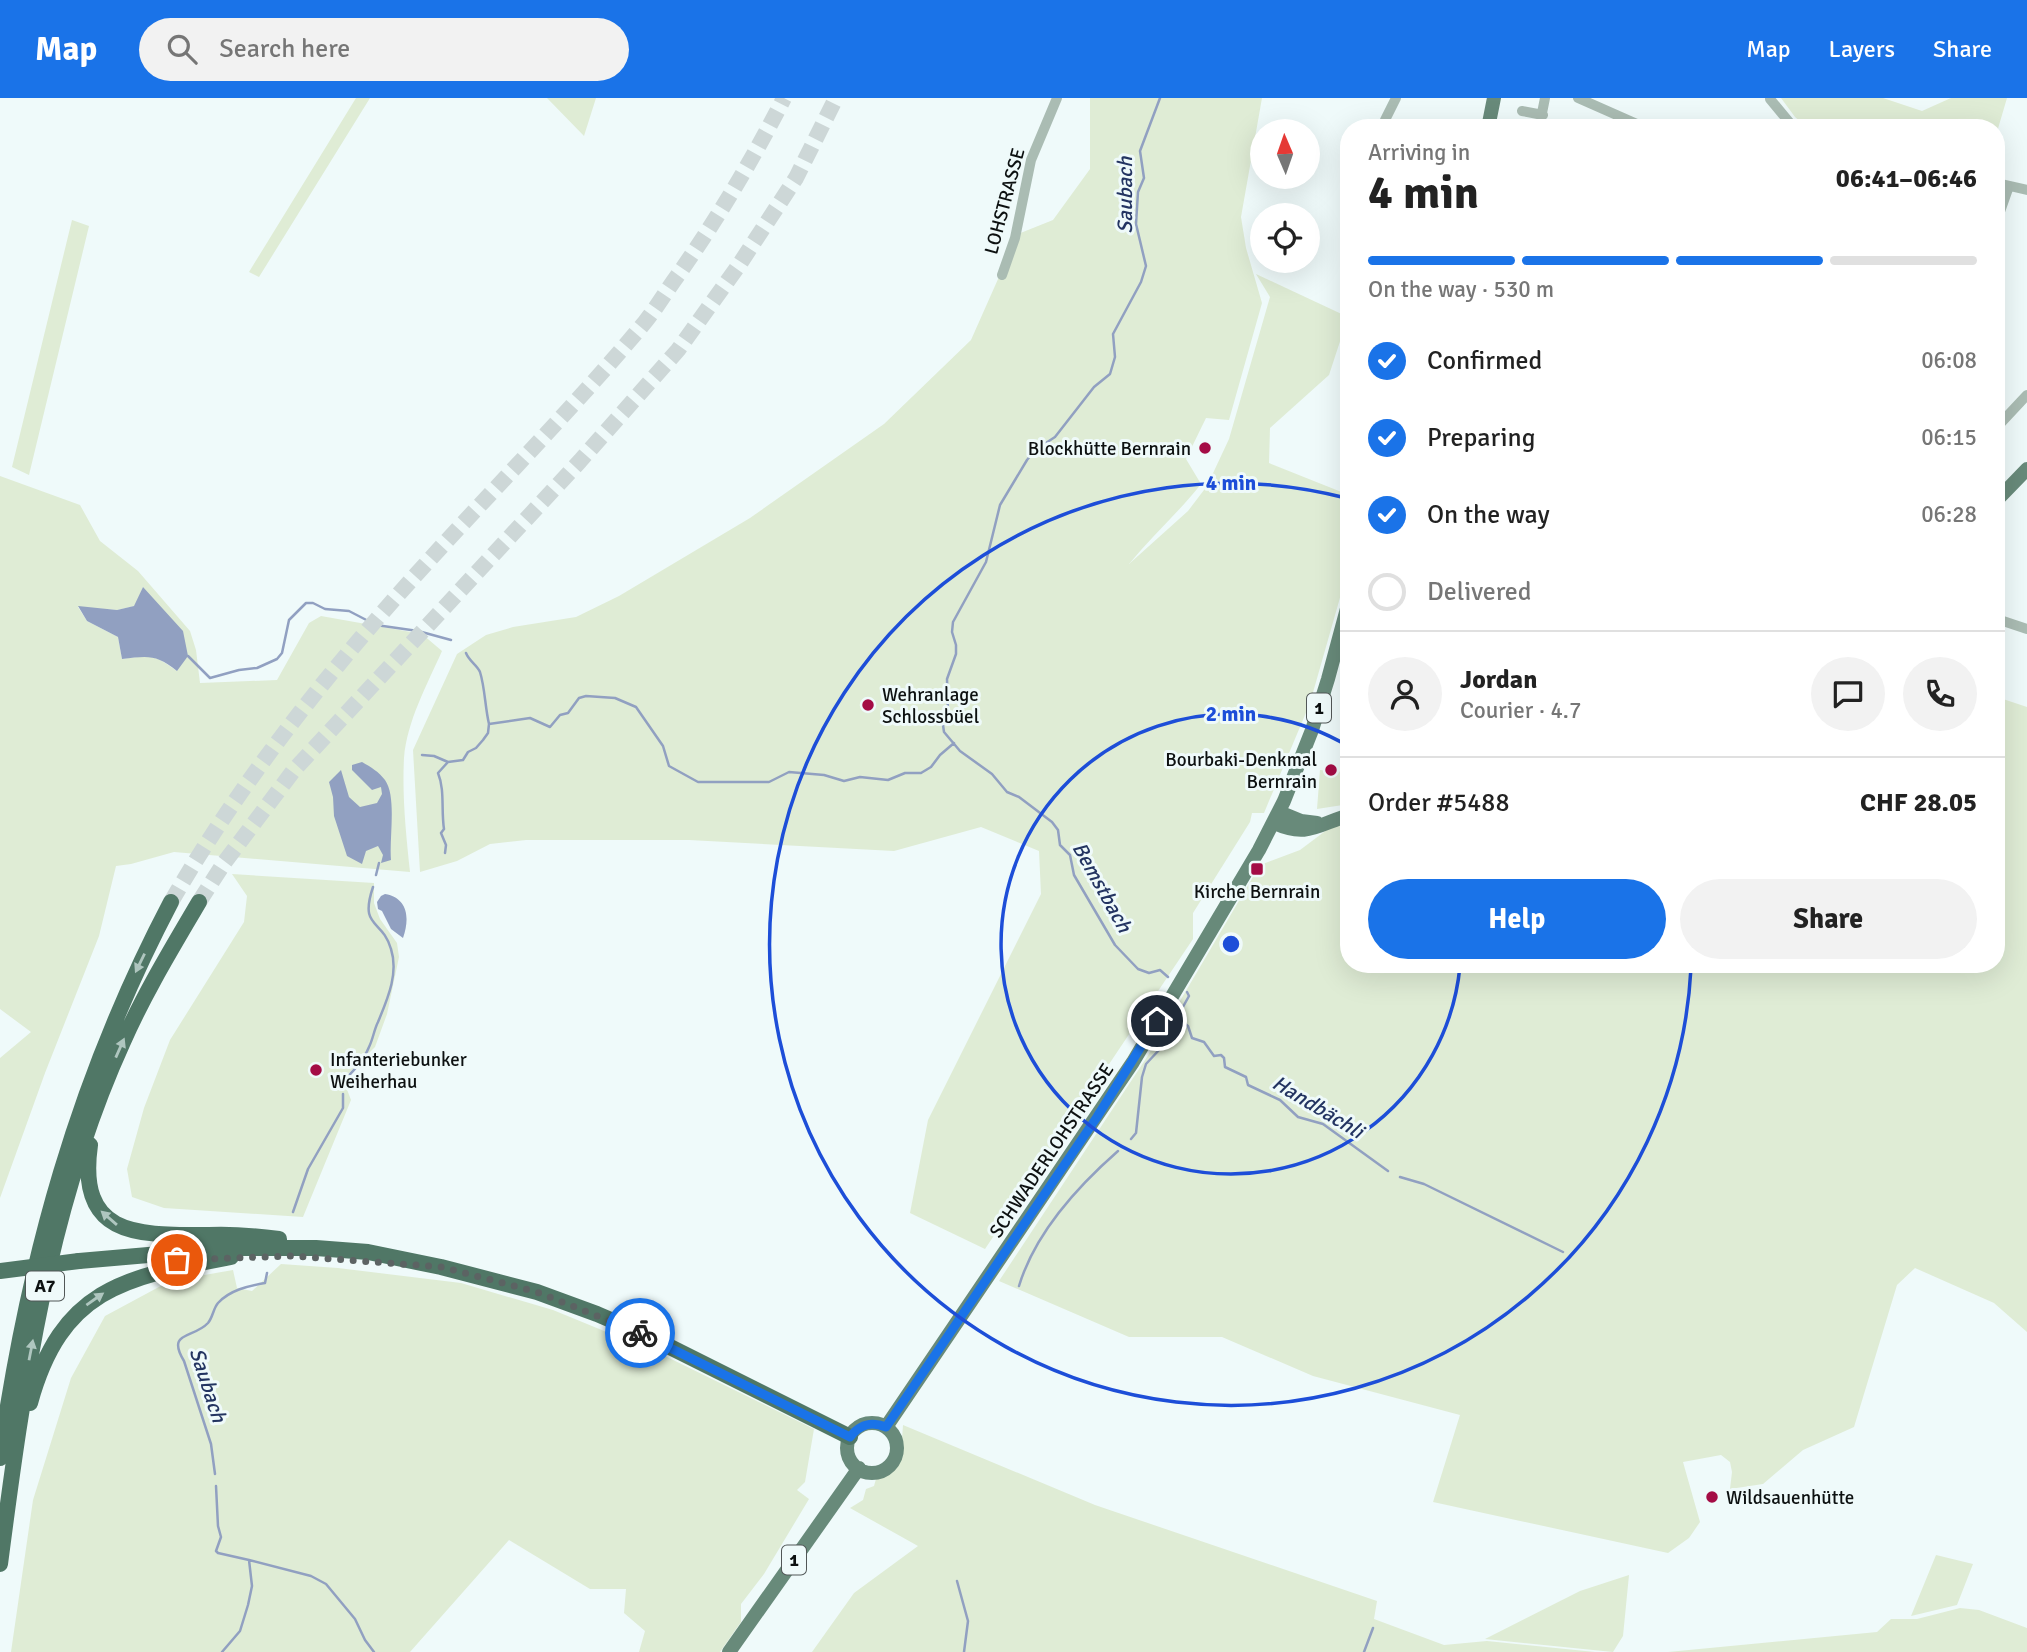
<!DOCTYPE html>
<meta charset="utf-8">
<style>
:root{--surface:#fff;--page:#f2f2f2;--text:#222;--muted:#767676;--line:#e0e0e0;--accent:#1a73e8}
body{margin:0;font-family:Signika,sans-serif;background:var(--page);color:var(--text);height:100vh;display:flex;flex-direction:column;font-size:26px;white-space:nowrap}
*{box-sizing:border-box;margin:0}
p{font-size:23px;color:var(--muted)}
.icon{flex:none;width:38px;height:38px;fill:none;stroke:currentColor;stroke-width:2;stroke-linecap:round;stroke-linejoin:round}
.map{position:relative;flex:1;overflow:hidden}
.drawer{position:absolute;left:1340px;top:21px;width:665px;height:854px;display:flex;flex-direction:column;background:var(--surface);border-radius:28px;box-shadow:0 7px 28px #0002}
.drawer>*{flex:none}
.needle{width:46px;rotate:358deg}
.tools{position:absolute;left:1250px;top:21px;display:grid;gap:14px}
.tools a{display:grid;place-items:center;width:70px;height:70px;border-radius:50%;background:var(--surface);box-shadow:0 7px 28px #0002;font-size:35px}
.pin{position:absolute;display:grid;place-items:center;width:60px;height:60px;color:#fff;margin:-30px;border:4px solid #fff;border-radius:50%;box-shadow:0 2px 7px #0007}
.courier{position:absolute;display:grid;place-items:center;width:70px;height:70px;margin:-35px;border:5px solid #1a73e8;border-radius:50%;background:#fff;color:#222;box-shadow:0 2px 9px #0007}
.headline em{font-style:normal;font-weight:700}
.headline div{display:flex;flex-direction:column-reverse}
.headline{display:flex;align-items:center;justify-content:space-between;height:119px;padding:0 28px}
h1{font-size:46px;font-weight:700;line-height:52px}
.bar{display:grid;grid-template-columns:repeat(4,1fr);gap:10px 7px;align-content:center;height:84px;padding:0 28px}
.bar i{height:9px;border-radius:5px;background:var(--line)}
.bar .active{background:var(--accent)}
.bar p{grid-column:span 4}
.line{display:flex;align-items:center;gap:18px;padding:0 28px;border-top:2px solid var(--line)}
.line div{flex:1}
.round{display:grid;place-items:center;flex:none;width:74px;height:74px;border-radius:37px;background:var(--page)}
ol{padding:0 28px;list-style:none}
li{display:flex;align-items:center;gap:21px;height:77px}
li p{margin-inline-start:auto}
li .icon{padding:7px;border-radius:50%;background:var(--accent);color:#fff;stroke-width:4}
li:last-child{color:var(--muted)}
li i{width:38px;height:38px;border:4px solid var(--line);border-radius:50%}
.primary-button{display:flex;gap:14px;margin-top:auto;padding:14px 28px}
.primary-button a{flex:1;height:80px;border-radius:42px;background:var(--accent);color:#fff;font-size:28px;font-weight:700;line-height:80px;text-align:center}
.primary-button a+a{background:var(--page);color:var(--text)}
header{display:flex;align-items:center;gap:42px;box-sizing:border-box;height:98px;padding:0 35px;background:var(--accent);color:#fff}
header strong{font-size:33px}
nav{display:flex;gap:38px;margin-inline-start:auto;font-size:24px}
.search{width:490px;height:63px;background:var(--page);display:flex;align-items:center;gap:18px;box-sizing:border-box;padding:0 24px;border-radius:38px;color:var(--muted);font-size:26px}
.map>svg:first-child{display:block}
.green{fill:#dfecd5;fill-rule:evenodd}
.water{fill:#91a0c1}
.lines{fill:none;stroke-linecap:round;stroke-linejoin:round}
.stream{stroke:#91a0c1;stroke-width:2.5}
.highway-tunnel{stroke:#cdd7d7;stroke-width:16;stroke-dasharray:16 8;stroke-linecap:butt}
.minor{stroke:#aabcb3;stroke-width:10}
.major{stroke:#688a7a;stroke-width:14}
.highway{stroke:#507766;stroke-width:16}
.highway-bridge{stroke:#507766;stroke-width:16}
.oneway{fill:#afc6bf}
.done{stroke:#5c6363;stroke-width:7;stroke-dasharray:0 12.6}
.route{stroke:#1a73e8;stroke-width:9}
.ring{fill:none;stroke:#1d4ed8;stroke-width:3.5}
.poi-dot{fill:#a40c45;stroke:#effafa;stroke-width:2.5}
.labels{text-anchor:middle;stroke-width:6;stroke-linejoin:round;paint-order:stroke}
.shield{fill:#effafa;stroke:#515757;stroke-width:2}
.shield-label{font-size:18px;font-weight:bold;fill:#0d1111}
.street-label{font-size:19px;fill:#0d1111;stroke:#effafa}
.poi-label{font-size:19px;fill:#0d1111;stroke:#effafa;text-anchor:start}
.water-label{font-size:21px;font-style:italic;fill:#233461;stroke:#effafa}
.centre{fill:#1d4ed8;stroke:#effafa;stroke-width:3.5}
.ring-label{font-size:21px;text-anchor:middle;font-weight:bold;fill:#1d4ed8;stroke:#effafa;stroke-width:6;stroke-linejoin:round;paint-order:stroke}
</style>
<header>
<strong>Map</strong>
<div class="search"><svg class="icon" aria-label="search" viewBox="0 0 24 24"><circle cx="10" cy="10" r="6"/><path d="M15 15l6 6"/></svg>Search here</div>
<nav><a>Map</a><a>Layers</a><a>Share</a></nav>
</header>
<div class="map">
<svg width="2027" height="1554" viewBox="0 0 2027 1554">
<rect width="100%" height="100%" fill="#effafa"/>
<path class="green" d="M356,0H370L259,179L249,174Z
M547,0H596L584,38Z
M1090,0H1262L1241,119L1246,150L1262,205L1229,322L1206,320L1186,361L1201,386C1179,414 1152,438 1129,466L1188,413L1207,388L1229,341L1270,199L1256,176L1348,219L1329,277L1270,330L1269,365L1349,397V468L1310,605L1264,715H1252L1250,724L1193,815V841L985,1151L910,1115L928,1022L1041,796L1039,753L981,729L894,753L689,742H526L490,746L457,763L420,774L413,652L457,556L486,537L513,529L576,519L619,498L750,420L884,326L971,242L1018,136L1053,122L1090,71Z
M1781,0H1883L1922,13L1951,0H2007L1997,34V30H1808L1795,19Z
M72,122L89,128L29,377L12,369Z
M0,378L80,407L100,443L138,473L190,533L196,552L200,585L277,582L309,525L321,518L422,536L442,553C427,587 407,623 404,660C402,698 406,736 410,774L174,754L131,766L116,768L99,838L45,975L0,1100V960L31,934L0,911ZM143,489L177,573C153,556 151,557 122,561L118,539L87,523L78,509L117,512L135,508Z
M1997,599L2027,609V1234L1994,1205L1915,1170L1897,1187L1854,1329L1803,1352L1763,1386L1730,1391L1732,1374L1730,1364L1721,1357L1683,1364L1700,1424L1689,1440L1668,1455L1433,1404L1460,1317L1313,1278L1222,1239H1129L999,1183L1147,959L1260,767L1300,752L1332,728L1349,726V866H1997Z
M1320,672L1344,674V679H1349V706L1317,711Z
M232,776L374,785V805L380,821L397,845L399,859L387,916L375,949L343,981L351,1002L303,1119L164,1110L132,1099L127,1071L144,1010L170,942L244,824L247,798Z
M281,1166L338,1170L461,1185L553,1212L665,1258L814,1331L805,1384L797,1392L809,1401L764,1476L741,1506V1524L720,1554H639L645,1533L624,1515L626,1491H590L509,1442L410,1554H11L33,1402L71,1280L105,1218L170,1183L233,1172L237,1190L252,1193Z
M903,1327L1095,1407L1377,1503L1374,1521L1444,1547L1487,1543L1595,1554H812L854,1495L918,1448L850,1410L863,1402L866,1391L874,1388L876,1381C901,1366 901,1356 903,1327Z
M1936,1457L1973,1466L1957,1507L1911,1518Z
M1629,1477L1623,1538L1613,1554L1485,1541L1580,1493Z
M1960,1510L1979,1512L2027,1530V1554H1668L1877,1534L1891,1521H1917Z"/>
<path class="water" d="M143,489L183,533L188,558L177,573C156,556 148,558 122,561L118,539L87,523L78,508L117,512L134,508Z
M362,664C371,669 379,674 385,682C397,699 389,740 391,762L381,765L383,757L378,748L366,753L362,766L347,758L334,718L333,699L329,684L341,672L349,699L360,709L377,705L382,696L381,689L372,692L352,672V667Z
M385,796C408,800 410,820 403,840L391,831L382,813L378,811L377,804L381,798Z"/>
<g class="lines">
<path class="stream" d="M1160,0L1140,53L1144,80L1138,94L1136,126L1146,168L1141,184L1113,236L1115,259L1110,276L1094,289L1055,339L1035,352L1027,362L1000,407L986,464L953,524L952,534L956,547V556L947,581L948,615L943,627L944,634L960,653L992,676L1007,694L1019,699L1052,724L1058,732L1060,747L1070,757L1074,777L1115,847L1138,871L1149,875L1160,872L1168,879
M466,555C469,563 477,567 480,574C485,590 485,609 489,626L530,620L550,629L560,617L568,615L579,600L586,598L615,600L636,609L663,648L669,668L698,684H769L789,674L824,677L844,683L860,679L888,682L905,675H921L931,669L940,657L954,645
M188,558L210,580L239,572L257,570L277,561L282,555L289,522L306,505H313L325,511L349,513L376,527L418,533L451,542
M422,657L434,658L448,664
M445,755L446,747L441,735L444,731C441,712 445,692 438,675L448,664L463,662L468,654L476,650L483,642L488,635L489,626
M376,777L379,765
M1177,920L1188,928L1192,940L1204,944L1214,958L1221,957L1224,960L1225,969L1246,979L1248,987L1280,1002L1298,1019L1323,1026L1388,1073
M339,987C350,977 363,964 369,949C373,941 374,932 378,924C387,902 399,876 391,851C382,820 359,831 373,789
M1131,1041L1136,1035L1142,979L1146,966L1159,952L1189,898L1187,894
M1400,1079L1424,1086L1563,1154
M293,1114L308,1071L343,1010V996
M1019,1188C1035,1135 1077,1089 1118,1053
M215,1376L211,1346L184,1263C166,1233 193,1241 208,1225C213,1219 213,1211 218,1205C230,1192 248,1188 265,1185L267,1175
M216,1388L218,1428L221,1439L216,1453L218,1455L249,1462L252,1488L248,1507L240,1533L222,1554
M249,1462L311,1478L326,1486L355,1521L365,1542L374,1554
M957,1483L968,1523L964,1554
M1364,1554L1373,1530"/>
<path class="highway-tunnel" d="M171,804C231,700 304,605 383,514C468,416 562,324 645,224C657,209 667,192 678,177C718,120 753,61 784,0
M199,804L224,765L294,672L580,363L678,252L739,167L796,80L836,0"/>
<path class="minor" d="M1578,0L1646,30
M1770,1L1794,30
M1522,13L1543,17
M1392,30L1385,22L1396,0
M1539,30L1545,0
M1997,85L2027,92
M1997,122L2009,88
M1002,177L1015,140L1031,62L1057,0
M1997,329L2027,297
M1997,521L2027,531"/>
<path class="major" d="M1488,30L1494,0
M1997,402L2027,371
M1279,714L1301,723L1317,725
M1274,725C1307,740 1317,727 1349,717
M847 1350a25 25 0 1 1 50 0a25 25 0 1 1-50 0Z
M886,1329L1133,964L1259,752L1284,703L1312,632L1328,581L1349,503
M729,1554L859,1370"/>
<path class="highway" d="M90,1047C77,1140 138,1137 209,1137C232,1136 256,1138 279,1141
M79,1163L229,1150H316L368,1154L441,1169L537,1194L597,1216L648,1238L850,1339
M30,1305C62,1189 126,1179 231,1159
M0,1360C28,1162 78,981 171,804
M0,1466C23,1289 48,1108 123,944C144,896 172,850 199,804"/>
<path class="highway-bridge" d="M0,1173L79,1163"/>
</g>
<defs><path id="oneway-solid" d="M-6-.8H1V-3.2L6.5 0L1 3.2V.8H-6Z" transform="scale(1.75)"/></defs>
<g class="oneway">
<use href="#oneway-solid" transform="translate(140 865) rotate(116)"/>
<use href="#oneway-solid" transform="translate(120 950) rotate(-66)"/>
<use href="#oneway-solid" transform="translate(109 1120) rotate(-139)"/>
<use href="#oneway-solid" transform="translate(95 1201) rotate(-35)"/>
<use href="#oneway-solid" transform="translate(31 1252) rotate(-79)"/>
</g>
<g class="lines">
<path class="done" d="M177,1162L291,1158L442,1169L537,1194L640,1235"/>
<path class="route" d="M640,1235L850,1339C860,1326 871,1323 886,1329L1097,1019L1157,923"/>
</g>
<g class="ring">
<path d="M1460 868A230 230 0 1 1 1348 648"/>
<path d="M1691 870A461 461 0 1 1 1346 400"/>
</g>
<g class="poi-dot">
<circle cx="1205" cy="350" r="7"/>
<circle cx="868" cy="607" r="7"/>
<circle cx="1331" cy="672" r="7"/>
<rect x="1250" y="764" width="14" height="14" rx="3.5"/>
<circle cx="316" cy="972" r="7"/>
<circle cx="1712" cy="1399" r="7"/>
</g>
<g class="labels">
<g class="shield">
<rect x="1307" y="595.5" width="24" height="29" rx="5"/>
<rect x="26" y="1173.5" width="38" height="29" rx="5"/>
<rect x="782" y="1447.5" width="24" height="29" rx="5"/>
</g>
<g class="shield-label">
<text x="1319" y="616">1</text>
<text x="45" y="1194">A7</text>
<text x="794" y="1468">1</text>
</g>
<g class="street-label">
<text transform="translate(1004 103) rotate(-75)" y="7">LOHSTRASSE</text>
<text transform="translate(1051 1052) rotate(-56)" y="7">SCHWADERLOHSTRASSE</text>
</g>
<g class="poi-label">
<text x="1191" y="357" text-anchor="end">Blockhütte Bernrain</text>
<text x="882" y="603">Wehranlage<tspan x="882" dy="22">Schlossbüel</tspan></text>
<text x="1317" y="668" text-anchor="end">Bourbaki-Denkmal<tspan x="1317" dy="22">Bernrain</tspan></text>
<text x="1257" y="800" text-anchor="middle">Kirche Bernrain</text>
<text x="330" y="968">Infanteriebunker<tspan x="330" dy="22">Weiherhau</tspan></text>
<text x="1726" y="1406">Wildsauenhütte</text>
</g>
<g class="water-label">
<text transform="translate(1125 97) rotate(-90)" y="7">Saubach</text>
<text transform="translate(1102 789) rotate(61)" y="7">Bemstbach</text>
<text transform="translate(1318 1009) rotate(31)" y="7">Handbächli</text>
<text transform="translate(208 1287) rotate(72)" y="7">Saubach</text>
</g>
</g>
<circle cx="1231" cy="846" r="10" class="centre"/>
<g class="ring-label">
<text x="1231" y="392">4 min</text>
<text x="1231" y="623">2 min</text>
</g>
</svg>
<div class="tools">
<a><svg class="needle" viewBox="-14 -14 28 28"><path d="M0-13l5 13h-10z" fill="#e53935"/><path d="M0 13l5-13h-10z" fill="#767676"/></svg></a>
<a><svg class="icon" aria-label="locate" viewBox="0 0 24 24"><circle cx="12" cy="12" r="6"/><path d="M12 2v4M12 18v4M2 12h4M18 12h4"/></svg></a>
</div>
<div class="pin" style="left:177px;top:1162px;background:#ea580c"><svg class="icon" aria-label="bag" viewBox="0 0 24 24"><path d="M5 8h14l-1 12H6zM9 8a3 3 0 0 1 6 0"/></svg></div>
<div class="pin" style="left:1157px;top:923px;background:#1f2937"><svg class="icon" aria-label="home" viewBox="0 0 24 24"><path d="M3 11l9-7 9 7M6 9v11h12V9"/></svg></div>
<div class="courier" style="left:640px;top:1235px"><svg class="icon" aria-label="bike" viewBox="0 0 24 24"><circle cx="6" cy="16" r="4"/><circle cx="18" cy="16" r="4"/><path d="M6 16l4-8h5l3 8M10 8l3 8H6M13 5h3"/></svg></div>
<section class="drawer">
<div class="headline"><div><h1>4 min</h1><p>Arriving in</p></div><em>06:41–06:46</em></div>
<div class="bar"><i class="active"></i><i class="active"></i><i class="active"></i><i></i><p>On the way · 530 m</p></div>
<ol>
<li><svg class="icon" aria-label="check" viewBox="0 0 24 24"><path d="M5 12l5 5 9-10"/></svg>Confirmed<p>06:08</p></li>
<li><svg class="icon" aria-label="check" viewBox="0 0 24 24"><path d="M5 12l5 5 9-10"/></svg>Preparing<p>06:15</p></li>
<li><svg class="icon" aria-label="check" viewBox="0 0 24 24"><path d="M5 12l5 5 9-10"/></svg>On the way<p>06:28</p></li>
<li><i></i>Delivered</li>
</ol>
<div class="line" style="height:126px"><a class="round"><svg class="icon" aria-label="person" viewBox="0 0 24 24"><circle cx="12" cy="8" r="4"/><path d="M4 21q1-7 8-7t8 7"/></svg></a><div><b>Jordan</b><p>Courier · 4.7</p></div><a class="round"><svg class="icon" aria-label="chat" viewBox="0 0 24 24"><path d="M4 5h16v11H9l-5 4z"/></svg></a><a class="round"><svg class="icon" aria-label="phone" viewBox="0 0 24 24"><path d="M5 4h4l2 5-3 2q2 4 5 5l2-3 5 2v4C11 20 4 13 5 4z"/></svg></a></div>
<div class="line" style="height:91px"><div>Order #5488</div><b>CHF 28.05</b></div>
<div class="primary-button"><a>Help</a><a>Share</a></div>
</section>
</div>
